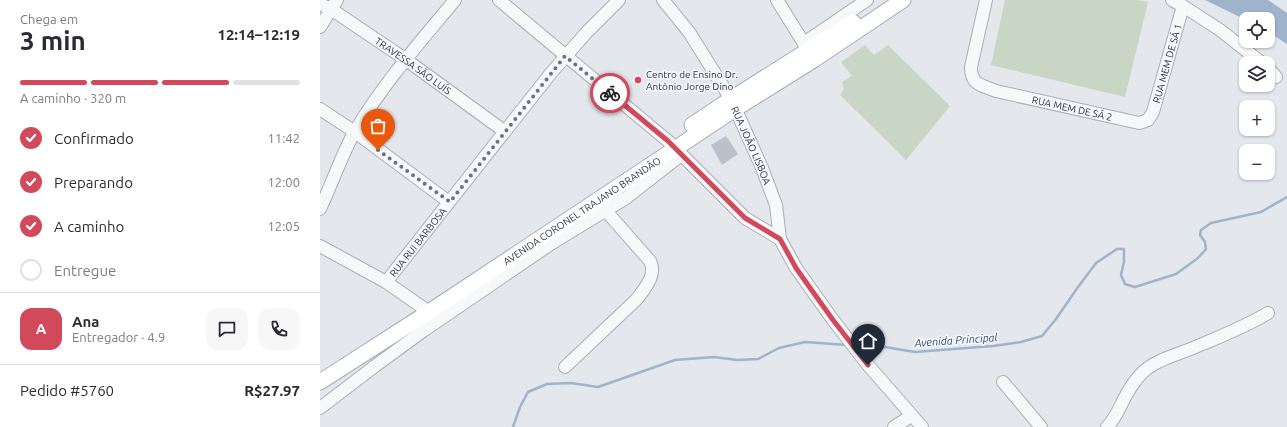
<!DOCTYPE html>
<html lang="pt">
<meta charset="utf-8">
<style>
:root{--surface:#fff;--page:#f7f7f7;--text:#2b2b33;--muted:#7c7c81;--line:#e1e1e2;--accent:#d1495b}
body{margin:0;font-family:Ubuntu,sans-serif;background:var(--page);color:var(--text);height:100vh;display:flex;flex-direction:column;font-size:15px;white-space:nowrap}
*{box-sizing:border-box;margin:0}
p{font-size:13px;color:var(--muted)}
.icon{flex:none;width:22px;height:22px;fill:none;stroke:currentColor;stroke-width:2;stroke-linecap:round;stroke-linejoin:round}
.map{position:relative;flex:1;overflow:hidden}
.side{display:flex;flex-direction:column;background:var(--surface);width:320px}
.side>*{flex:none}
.controls{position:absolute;left:919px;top:12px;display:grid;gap:8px}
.controls a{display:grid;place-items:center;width:36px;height:36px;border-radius:8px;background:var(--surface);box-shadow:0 1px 3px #0004;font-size:20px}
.pin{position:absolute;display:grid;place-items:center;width:34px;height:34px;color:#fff;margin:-41px -17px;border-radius:50% 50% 50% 0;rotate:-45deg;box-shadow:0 0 4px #0007}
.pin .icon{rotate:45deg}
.courier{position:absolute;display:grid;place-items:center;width:40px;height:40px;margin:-20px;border:3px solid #d1495b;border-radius:50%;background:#fff;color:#222;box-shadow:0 1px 5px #0007}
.overview em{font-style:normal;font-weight:700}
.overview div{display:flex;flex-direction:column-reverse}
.overview{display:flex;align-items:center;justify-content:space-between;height:68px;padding:0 20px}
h1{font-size:26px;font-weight:700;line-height:30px}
.bar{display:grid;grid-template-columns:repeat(4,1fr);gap:6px 4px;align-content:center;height:48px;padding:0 20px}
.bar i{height:5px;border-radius:3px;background:var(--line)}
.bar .active{background:var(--accent)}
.bar p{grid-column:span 4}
.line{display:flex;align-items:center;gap:10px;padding:0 20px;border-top:1px solid var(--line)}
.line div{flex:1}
.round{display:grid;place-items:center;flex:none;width:42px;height:42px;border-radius:12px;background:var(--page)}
ol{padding:0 20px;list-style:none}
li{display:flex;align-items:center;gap:12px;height:44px}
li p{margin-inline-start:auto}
li .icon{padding:4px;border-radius:50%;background:var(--accent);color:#fff;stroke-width:4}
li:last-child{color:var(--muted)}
li i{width:22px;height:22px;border:2px solid var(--line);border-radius:50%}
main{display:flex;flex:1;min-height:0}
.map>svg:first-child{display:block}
.green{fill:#c9d6c5}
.water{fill:#9fb4cc}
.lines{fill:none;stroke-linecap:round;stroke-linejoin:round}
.stream{stroke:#9fb4cc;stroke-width:2.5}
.building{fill:#bbc0ca}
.minor-casing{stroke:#a9aeb7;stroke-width:14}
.major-casing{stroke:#a3abb8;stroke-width:17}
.minor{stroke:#f7f8fa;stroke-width:12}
.major{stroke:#fff;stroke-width:15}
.done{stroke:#6c737f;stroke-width:4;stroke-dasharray:0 7.2}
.route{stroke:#d1495b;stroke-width:5}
.poi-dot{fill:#d1495b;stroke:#f4f6f9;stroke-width:1.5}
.labels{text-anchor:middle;stroke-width:3.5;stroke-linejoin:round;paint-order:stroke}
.street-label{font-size:10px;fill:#2b3445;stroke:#f4f6f9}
.poi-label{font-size:10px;fill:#2b3445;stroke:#f4f6f9;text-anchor:start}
.water-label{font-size:11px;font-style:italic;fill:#34527a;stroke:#f4f6f9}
</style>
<main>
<section class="side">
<div class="overview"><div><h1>3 min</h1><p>Chega em</p></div><em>12:14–12:19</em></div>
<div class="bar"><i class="active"></i><i class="active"></i><i class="active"></i><i></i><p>A caminho · 320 m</p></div>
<ol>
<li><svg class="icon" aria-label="check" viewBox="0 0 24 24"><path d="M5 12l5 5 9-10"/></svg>Confirmado<p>11:42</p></li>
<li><svg class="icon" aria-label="check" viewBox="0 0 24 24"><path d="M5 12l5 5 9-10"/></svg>Preparando<p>12:00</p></li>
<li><svg class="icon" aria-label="check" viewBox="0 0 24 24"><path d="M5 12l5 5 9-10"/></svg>A caminho<p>12:05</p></li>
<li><i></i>Entregue</li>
</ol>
<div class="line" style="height:72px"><b class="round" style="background:var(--accent);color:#fff">A</b><div><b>Ana</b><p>Entregador · 4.9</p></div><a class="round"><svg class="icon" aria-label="chat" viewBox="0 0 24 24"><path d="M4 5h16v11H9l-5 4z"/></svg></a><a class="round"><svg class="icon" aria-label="phone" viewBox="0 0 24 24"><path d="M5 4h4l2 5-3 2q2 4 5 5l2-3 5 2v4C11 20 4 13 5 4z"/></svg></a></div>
<div class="line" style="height:52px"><div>Pedido #5760</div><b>R$27.97</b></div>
</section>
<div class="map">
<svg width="967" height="427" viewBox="0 0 967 427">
<rect width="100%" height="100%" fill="#e4e7ec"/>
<path class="green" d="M685,0H818L828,2L805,97L671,65Z
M545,45L554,55L568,45L630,106L586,160L520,95L524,89L522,82L532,76L521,62Z"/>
<path class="water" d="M885,0H948L967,13V44L948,32V19H926V20Z"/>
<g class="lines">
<path class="stream" d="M538,346L565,347L595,352L673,346L701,342L722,336L736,319L758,287L776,263L797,249H804V262L801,275L805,284L815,287L856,274L878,258L886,249L885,242L880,235L881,230L891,223L941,212L967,197
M193,427L200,407L208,392L227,384L251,383L278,387L355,360L394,357L417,360L438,359L459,348L485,342L527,345"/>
</g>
<path class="building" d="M406,136L418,154L402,165L391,145Z"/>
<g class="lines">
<defs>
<g id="minor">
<path d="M179,0L348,141L425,218L460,239L476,268L513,320L548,365L602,427"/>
<path id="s1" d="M343,0L369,32L411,99L442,168L456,205L460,239"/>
<path d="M457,0L488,50"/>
<path id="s2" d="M666,0L651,67C651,85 661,85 676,91L819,123L828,120L833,112L863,6"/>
<path d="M852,0L863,6L900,30L942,63"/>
<path id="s3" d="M0,4L11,9L85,59L184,131"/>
<path d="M0,27L17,0"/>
<path d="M484,43L547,0"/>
<path d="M948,68L956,77"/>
<path d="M0,109L35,132L129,202"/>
<path d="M0,209C12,184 21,156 35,131C63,84 100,42 135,0"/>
<path d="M0,246L66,282L109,312"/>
<path id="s4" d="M66,282L231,73L266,33L299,0"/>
<path d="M245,367L317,299C325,288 337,275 330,261L286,211"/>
<path d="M683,382L721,427"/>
<path d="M0,408L55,366L103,331L232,243L306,198L361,155"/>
<path d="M574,427L591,416"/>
<path d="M787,427C795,419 798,411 803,401C808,391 814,381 822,373C835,360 856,355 873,348C899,337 925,327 948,313"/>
</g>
<g id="major">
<path d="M372,125L411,99L533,22"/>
<path id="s5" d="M0,382L109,312L415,109L495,59L583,0"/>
</g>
</defs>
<use href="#minor" class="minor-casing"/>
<use href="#major" class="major-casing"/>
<use href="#minor" class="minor"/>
<use href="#major" class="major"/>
</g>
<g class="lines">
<path class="done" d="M58,150L130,202L245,56L290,93"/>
<path class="route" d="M290,93L348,141L425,218L460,239L476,268L488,285L513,320L548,365"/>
</g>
<circle class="poi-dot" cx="318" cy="80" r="4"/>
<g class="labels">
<g class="street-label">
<text dy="4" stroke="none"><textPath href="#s2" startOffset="323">RUA MEM DE SÁ 1</textPath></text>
<text dy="4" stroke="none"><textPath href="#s3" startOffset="112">TRAVESSA SÃO LUÍS</textPath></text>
<text dy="4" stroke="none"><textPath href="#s2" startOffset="185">RUA MEM DE SÁ 2</textPath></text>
<text dy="4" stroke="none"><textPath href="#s1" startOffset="171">RUA JOÃO LISBOA</textPath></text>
<text dy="4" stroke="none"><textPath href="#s5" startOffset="313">AVENIDA CORONEL TRAJANO BRANDÃO</textPath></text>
<text dy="4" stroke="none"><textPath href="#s4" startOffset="51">RUA RUI BARBOSA</textPath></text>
</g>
<g class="poi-label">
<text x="326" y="78">Centro de Ensino Dr.<tspan x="326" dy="12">Antônio Jorge Dino</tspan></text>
</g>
<g class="water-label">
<text transform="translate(636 340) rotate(-4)" y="4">Avenida Principal</text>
</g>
</g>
</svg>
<div class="controls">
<a><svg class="icon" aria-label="locate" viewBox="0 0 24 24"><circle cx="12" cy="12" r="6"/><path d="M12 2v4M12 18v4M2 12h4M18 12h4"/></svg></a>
<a><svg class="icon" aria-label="layers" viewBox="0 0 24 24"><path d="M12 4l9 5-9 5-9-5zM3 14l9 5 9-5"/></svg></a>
<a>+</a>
<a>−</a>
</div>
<div class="pin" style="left:58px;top:150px;background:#ea580c"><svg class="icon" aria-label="bag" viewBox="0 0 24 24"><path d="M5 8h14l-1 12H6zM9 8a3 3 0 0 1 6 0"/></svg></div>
<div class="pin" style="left:548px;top:365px;background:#1f2937"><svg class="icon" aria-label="home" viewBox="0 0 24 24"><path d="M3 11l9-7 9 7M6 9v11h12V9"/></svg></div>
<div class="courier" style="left:290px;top:93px"><svg class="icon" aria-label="bike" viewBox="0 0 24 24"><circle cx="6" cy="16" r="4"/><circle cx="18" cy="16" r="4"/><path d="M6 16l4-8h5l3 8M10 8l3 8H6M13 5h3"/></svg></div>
</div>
</main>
